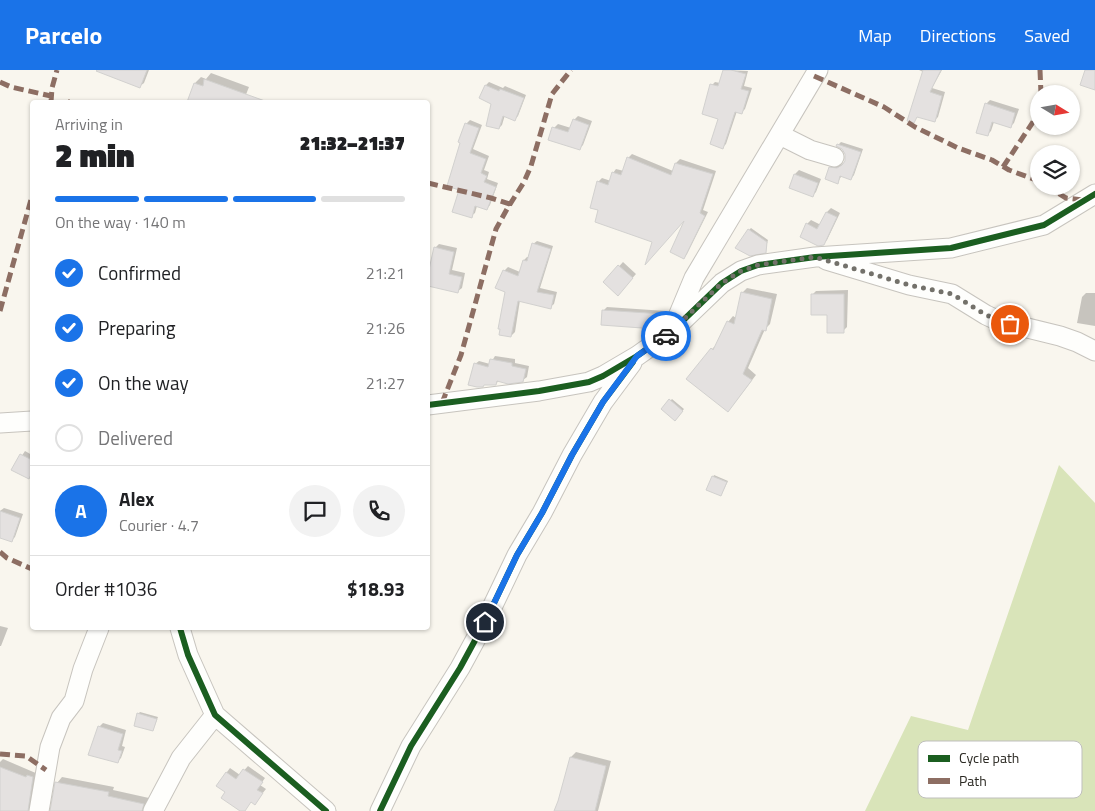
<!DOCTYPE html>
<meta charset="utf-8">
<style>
:root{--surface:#fff;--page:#f2f2f2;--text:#202124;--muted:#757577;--line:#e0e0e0;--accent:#1a73e8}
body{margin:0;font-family:"Titillium Web",sans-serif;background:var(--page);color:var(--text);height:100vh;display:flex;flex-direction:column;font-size:19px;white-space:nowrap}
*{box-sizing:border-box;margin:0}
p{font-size:16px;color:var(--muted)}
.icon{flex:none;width:28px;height:28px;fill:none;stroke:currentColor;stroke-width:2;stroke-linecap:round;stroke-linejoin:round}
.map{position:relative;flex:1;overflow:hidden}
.sheet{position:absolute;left:30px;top:30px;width:400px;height:530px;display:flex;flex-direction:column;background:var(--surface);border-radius:5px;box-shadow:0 1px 4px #0004}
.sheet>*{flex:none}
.needle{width:32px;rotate:101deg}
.fabs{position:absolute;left:1030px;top:15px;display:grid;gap:10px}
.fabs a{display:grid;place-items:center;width:50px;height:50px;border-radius:50%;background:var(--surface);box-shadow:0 1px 4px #0004;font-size:25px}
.pin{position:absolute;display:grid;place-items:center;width:42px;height:42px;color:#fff;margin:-21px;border:2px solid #fff;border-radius:50%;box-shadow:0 1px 5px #0007}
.courier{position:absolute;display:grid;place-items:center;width:50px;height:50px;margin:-25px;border:4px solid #1a73e8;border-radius:50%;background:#fff;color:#222;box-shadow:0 1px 6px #0007}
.overview em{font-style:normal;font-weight:800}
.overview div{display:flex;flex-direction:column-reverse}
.overview{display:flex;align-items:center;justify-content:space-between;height:85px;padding:0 25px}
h1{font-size:32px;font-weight:800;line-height:38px}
.bar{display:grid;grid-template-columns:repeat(4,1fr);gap:8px 5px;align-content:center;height:60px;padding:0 25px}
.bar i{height:6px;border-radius:4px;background:var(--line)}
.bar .on{background:var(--accent)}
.bar p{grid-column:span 4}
.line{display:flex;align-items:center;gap:12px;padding:0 25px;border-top:1px solid var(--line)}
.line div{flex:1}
.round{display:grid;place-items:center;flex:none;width:52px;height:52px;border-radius:26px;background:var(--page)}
ol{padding:0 25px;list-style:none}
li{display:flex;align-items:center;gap:15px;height:55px}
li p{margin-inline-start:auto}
li .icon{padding:5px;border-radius:50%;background:var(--accent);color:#fff;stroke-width:4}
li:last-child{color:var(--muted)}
li i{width:28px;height:28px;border:2px solid var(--line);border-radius:50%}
header{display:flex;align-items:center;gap:30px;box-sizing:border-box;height:70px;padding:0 25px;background:var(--accent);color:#fff}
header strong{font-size:24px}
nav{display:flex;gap:28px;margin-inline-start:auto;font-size:18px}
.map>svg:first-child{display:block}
.green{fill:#d9e4b9}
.shadow{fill:#0003}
.building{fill:#e4e1e0;stroke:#d2d1cf}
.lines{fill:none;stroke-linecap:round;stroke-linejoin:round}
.street-casing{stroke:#c7c4be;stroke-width:21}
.street{stroke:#fefefc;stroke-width:19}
.quiet{stroke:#8d6e63;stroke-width:5;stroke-dasharray:10 5;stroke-linecap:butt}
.cycleway-casing{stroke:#fff;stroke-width:9}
.cycleway{stroke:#1b5e20;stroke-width:6}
.done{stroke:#73716a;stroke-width:5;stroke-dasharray:0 9}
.route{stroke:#1a73e8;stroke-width:6}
.key{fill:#fff;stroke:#bfbfbd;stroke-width:1}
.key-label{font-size:14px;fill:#2b2923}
</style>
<header>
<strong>Parcelo</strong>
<nav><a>Map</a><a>Directions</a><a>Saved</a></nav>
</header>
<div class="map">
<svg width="1095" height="741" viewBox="0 0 1095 741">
<rect width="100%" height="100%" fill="#f9f6ee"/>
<path class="green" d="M1059,395L1095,433V741H865L911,646L968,660Z"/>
<path class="shadow" d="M118,0H149L144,13L140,16Z
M724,0L748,1L744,16L752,18L745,39L742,42L737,41L726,74L723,77L719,48L712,15L715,12L720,13Z
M919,0H942L932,18L945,22L938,47L934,51L918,46L913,52L923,2Z
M211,3L249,17L243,32H188L195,13L201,7L206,9Z
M489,12L503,18L505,16L526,25L518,46L515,49L505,45L502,55L499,58L486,15Z
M990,30L1019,39L1014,53L1010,57L994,52L991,61L987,65L986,34Z
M578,46L592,51L583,75L579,79L554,58L558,54L571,58L574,50Z
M470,50L482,55L473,79L489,86L484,100L489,102L487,109L498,113L490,135L487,139L477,136L475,143L471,146L460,119L466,54Z
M841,72L863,79L854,105L851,109L842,105L838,112L830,98L833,94L841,95L846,91V85L843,79L838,75Z
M632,84L673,101L676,93L680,89L716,101L703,140L708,142L687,184L684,188L687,147L653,172L599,139L598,112L602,108L611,111L613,103L616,99L624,101L629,87Z
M799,100L821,109L816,122L812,126L790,117L795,104Z
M831,138L840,143L827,170L823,174L807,154L811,150L821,155L827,142Z
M751,158L768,170L765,181L749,160Z
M537,171L553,176L540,218L557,222L554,234L550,237L520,230L515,262L511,266L507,222L497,217L505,200L508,197L520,202L524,190L527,187H529L533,174Z
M439,174L457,178L452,200L465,203L462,218L458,221L428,215L435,178Z
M623,192L636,204L622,220L605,212Z
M747,218L777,224L770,254L765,259L748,298L756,305L733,335L712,279L717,274L728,252L733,246L736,248L742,223Z
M848,220L847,257L843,261L812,225L816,221Z
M1086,223H1095V256L1077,253L1082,227Z
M607,237L666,241L663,251L659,255L644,257L603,241Z
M495,286L515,289V293L529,296L527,307L523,310H499L496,314L475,294L479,291L490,294Z
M672,329L684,339L675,350L663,339Z
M25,381L32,385V403L28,408L13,399Z
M714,405L728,411L722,423L713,407Z
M4,438L23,444L15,467L11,471L0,467V441Z
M0,556L8,558L1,576H0Z
M140,642L158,647L153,660L138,644Z
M103,653L126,660L122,676L125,677L121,688L117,692L99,657Z
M576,682L611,691L598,741H555L559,732L571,687Z
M3,689L38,704L35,722L28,741H0V692Z
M248,696L265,708L260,715L266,719L258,729L251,731L243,741L227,722V702L230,698L240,705Z
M62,707L114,717L113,720L149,728L147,734L149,741H51L57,713Z"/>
<path class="building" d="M97,0H147L140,18L96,1Z
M723,0H731L746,4L741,19L749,21L742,44L735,42L723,79L710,74L718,49L702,44L710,14L718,16Z
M923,0H941L930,22L942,26L935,52L917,47L914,53L907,51Z
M1085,0H1095V20L1080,15Z
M204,9L265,31V32H187L194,13L203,16Z
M485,15L499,21L500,19L524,28L515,51L503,46L499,59L486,56L491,34L479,28Z
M985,33L1015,43L1011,58L992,52L988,66L976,63Z
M573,49L589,55L580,80L548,70L552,57L568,62Z
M465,53L479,58L470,83L486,89L481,103L487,106L484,112L496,117L487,140L475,136L472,148L452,142L459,120L447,116L460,73L458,72Z
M837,74L861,82L851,110L840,106L838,114L825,109L829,97L837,98L842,95L845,91V84L842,79L836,76Z
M627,87L671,105L675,93L713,104L700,143L705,146L684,189L670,182L684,151L645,195L652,172L595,152L598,140L590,138L597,111L608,115L612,102L621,105Z
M794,104L818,113L813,127L789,118Z
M826,142L837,147L824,175L818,176L800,167L806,153L817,159Z
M748,159L767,172L766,183L750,186L735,178Z
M532,173L551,179L537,222L554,225L551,239L518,231L511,267L499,265L500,259H498L505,222L495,218L503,200L518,206L523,190L527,191Z
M434,177L454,182L449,204L462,207L458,223L428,216V204Z
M618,195L633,208L618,226L603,212Z
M741,222L772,229L766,261L762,260L743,304L752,310L728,342L686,309L711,278L713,280L727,251L734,254Z
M811,224H844V263H827V245H811Z
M602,240L663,244L660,256L651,263L642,260V258L601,255Z
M490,289L512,293V296L526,299L523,312L508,314L497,311L496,315H484L483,317H477L468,315L474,293L488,297Z
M669,329L683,341L675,351L661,339Z
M20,384L32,390V402L29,409L11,400Z
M712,406L727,412L721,426L706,420Z
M0,441L20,448L12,472L0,468Z
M137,643L157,649L153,661L134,656Z
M98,656L123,664L118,680L122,681L118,693L88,685Z
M570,687L606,696L595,741H554L558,731Z
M0,697L26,707L27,705L33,707L28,741H0Z
M243,699L263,712L257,720L263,723L255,735L251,732L245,741H240L221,728L225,722L216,716L226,702L236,709Z
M55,712L109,722L108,726L144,734L142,741H50Z"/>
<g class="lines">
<defs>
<path id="street" d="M780,65L810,80L834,87
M826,190L909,215L952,224L986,245L999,251L1060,266L1077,272L1095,281
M674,256L694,208L818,0
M428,335L539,321L589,312L603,306L637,286L671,262L722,213L741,201L758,195L815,187L951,178L1044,155L1095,124
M0,353L32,351
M180,558L188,585L215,645L326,741
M39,741L50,677L61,648L74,631L83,599L99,558
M153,741L181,688L215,645
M380,741L411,676L460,598L485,552L517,485L542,443L572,385L603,332L632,293"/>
</defs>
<use href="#street" class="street-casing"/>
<use href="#street" class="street"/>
<path class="quiet" d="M1040,0L1041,24
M814,6L884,37L915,57L958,78L992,90L1009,100L1039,111
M0,12L11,17L51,26
M51,32L52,18L57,0
M68,32H70
M1003,97L1033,52L1039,32
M428,113L491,128L510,134
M1046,116L1066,128L1083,130
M0,241L32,126
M442,333L461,285L496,159L507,139L524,112L531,96L552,24L571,0
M0,482L7,488L32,499
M0,684L26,686L46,700"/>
<defs>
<path id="cycleway" d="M428,335L539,321L589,312L603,306L637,286L671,262L722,213L741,201L758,195L815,187L951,178L1044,155L1095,124
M180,558L188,585L215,645L326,741
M380,741L411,676L460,598L485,552L517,485L542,443L572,385L603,332L633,292"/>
</defs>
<use href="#cycleway" class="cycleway-casing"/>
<use href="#cycleway" class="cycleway"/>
</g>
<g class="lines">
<path class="done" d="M666,266L722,213L741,201L758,195L815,187L909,215L952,224L986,245L1010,254"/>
<path class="route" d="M485,552L517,485L542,443L572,385L603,332L637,286L666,266"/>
</g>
<rect x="918" y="671" width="164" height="57" rx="8" class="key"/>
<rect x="928" y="685" width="22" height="7" fill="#1b5e20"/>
<rect x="928" y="708" width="22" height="6" fill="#8d6e63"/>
<g class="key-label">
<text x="959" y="693">Cycle path</text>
<text x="959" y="716">Path</text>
</g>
</svg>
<div class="fabs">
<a><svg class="needle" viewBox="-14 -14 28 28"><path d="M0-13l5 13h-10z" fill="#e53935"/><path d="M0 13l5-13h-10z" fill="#757577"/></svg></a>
<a><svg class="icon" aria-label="layers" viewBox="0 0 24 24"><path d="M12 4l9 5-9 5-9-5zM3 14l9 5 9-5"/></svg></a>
</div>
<div class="pin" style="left:1010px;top:254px;background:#ea580c"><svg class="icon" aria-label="bag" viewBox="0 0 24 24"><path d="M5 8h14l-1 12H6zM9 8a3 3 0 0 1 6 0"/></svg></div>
<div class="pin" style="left:485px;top:552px;background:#1f2937"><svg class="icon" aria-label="home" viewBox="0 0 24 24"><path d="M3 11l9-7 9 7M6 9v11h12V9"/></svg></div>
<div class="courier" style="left:666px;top:266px"><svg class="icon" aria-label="car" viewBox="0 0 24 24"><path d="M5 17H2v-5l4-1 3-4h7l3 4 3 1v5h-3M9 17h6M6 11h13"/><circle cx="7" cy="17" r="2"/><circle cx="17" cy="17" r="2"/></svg></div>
<section class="sheet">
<div class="overview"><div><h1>2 min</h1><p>Arriving in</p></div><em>21:32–21:37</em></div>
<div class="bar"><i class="on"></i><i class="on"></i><i class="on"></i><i></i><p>On the way · 140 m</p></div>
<ol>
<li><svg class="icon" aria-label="check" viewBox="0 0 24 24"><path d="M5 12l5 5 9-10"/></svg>Confirmed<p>21:21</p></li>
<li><svg class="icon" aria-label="check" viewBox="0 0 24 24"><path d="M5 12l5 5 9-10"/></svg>Preparing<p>21:26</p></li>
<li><svg class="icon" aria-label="check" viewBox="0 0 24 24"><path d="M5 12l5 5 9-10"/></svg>On the way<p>21:27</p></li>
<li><i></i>Delivered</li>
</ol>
<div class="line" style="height:90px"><b class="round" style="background:var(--accent);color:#fff">A</b><div><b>Alex</b><p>Courier · 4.7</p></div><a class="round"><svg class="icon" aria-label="chat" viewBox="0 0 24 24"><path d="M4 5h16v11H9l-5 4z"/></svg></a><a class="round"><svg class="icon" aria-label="phone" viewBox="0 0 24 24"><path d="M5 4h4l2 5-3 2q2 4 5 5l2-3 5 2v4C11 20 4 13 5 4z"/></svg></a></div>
<div class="line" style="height:65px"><div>Order #1036</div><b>$18.93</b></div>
</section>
</div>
